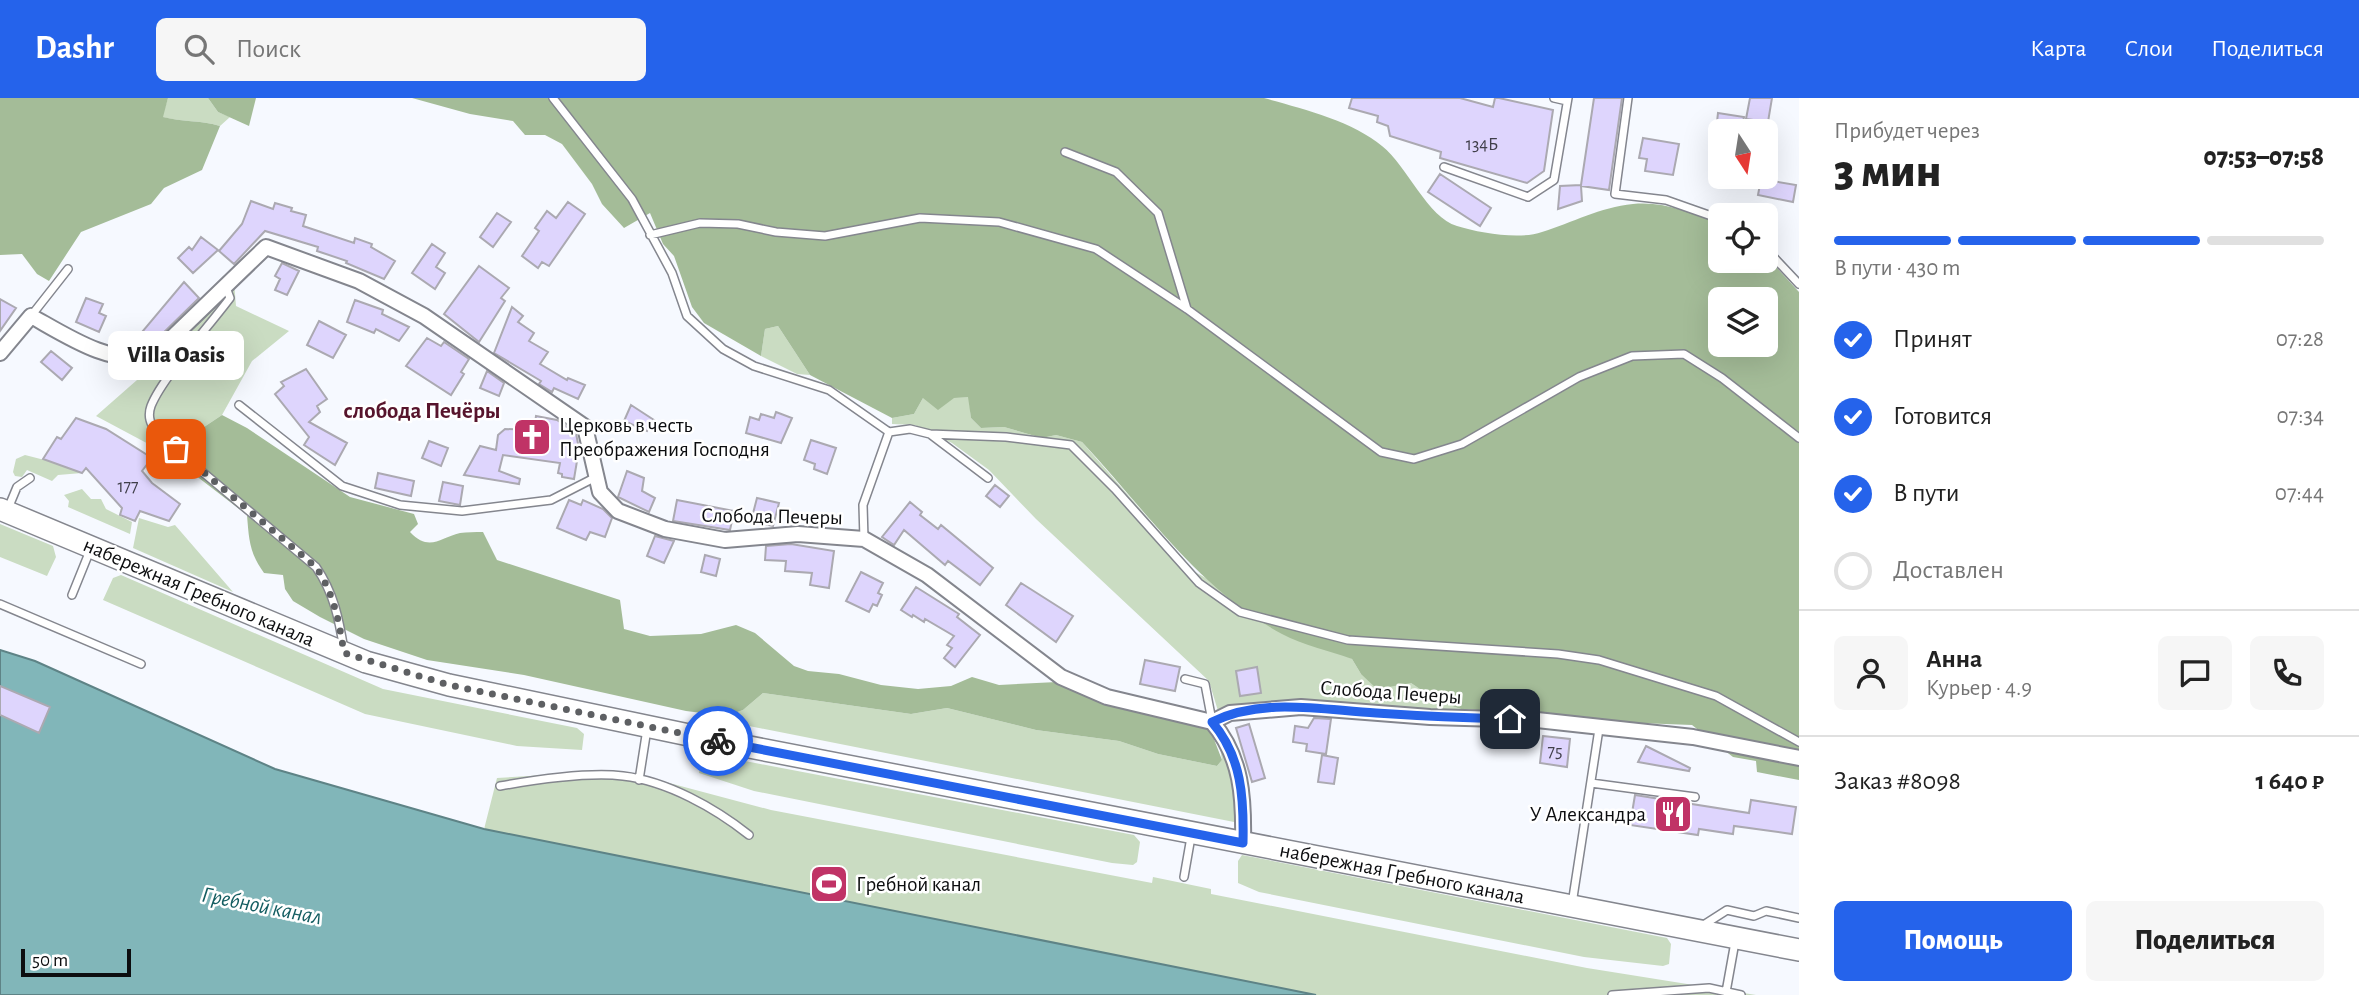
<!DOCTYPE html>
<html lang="ru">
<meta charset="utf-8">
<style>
:root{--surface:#fff;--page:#f6f6f6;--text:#222;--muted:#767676;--line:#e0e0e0;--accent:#2563eb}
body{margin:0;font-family:"Alegreya Sans",sans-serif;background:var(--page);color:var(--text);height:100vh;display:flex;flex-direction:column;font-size:26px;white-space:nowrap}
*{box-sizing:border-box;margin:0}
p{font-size:23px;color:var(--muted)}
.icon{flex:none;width:38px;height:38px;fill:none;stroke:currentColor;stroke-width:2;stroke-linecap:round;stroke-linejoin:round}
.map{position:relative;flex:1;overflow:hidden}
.drawer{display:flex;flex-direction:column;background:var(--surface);width:560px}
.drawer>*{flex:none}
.needle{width:46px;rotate:168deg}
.fabs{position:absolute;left:1708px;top:21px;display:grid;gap:14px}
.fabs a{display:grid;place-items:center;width:70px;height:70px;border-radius:10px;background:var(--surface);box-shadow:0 7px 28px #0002;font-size:35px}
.scale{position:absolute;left:21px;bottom:18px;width:110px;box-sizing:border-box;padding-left:7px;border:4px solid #0c0d0f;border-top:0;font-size:19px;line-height:24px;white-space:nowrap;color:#0c0d0f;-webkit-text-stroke:5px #fff;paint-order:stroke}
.pin{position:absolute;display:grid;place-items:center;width:60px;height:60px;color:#fff;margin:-30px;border-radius:14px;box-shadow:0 4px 10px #0006}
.courier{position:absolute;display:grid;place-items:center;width:70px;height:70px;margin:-35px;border:5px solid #2563eb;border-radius:50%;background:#fff;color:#222;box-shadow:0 2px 9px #0007}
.bubble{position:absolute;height:49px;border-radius:10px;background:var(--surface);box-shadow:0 7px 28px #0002;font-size:23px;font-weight:800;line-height:49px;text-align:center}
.overview em{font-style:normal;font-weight:800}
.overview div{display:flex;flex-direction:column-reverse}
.overview{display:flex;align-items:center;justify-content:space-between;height:119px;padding:0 35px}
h1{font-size:46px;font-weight:800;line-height:52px}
.bar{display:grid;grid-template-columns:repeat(4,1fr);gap:10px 7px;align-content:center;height:84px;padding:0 35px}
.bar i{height:9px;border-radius:5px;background:var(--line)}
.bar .active{background:var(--accent)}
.bar p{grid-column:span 4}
.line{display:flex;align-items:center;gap:18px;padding:0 35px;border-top:2px solid var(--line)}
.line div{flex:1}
.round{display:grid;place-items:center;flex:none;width:74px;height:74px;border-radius:10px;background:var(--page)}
ol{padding:0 35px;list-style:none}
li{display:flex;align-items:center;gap:21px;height:77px}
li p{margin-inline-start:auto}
li .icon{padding:7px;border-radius:50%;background:var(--accent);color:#fff;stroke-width:4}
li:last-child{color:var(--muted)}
li i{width:38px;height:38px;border:4px solid var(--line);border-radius:50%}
.primary-button{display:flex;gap:14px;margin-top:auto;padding:14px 35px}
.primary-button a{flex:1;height:80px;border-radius:10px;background:var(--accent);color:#fff;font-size:28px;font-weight:800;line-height:80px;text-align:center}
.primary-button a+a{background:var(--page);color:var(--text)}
header{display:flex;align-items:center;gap:42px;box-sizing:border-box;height:98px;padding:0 35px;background:var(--accent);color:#fff}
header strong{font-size:33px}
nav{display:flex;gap:38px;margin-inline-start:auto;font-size:24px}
.search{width:490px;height:63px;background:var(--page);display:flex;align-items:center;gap:18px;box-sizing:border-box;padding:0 24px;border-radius:10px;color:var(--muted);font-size:26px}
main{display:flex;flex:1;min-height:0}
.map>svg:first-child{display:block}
.green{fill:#cadcc2}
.forest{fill:#a4bc98;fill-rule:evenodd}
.water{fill:#81b6b9;stroke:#5e8386;stroke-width:2}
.building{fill:#ded5fd;stroke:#aba9b1;stroke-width:2}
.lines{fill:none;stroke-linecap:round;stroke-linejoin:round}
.lane-casing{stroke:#84868e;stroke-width:10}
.street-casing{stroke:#84868e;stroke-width:18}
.secondary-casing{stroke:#84868e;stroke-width:24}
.lane{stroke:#fff;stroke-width:7}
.street{stroke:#fff;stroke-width:14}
.secondary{stroke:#fff;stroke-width:21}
.done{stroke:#5e6063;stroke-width:7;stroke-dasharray:0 12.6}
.route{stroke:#2563eb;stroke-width:9}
.labels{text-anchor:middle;stroke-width:5;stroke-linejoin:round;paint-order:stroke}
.number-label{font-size:18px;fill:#403f4a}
.poi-label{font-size:21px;fill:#0c0d0f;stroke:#fff;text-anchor:start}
.street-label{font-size:21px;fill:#0c0d0f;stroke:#fff}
.neighbourhood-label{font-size:23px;font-weight:bold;fill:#57142c;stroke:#fff}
.water-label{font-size:23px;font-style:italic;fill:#135d61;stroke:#fff}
</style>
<header>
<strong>Dashr</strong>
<div class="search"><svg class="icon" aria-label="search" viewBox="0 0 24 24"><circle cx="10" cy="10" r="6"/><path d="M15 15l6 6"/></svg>Поиск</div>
<nav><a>Карта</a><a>Слои</a><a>Поделиться</a></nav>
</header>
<main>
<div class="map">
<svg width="1799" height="897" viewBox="0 0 1799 897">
<rect width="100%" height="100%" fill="#f6f9ff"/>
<path class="green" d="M168,0H208L218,14L230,19L220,28C200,22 182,24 162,19Z
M234,183L236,208L289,233L252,263L222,317L204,329L173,341L169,357L96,318L137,282L125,270L157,264Z
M778,228L810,277L797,276L761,258L765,231Z
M969,299L971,320L981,330L1004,329L1042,340L1056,337L1082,344L1195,474L1352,561L1361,576L1411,585L1439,604L1461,611L1446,614L1267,603L1218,613L1209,583L1036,421L989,372L952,345L915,327L892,326V320L914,316L923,300Z
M25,357L68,368L82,375L58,377L52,383L27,372L22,379L15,378L13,374L16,361Z
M82,391L91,401H101L106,411L132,424L130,436L68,409L69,403L64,397Z
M139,420L168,429L175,427L233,494L133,450Z
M0,426L53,448L56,459L47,478L0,459Z
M121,477L383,591L577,630L584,636L582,652L517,648L365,616L103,502L113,480Z
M763,595L911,616L947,610L1036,632L1119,643L1158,656L1217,668L1222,662L1220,650C1232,672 1239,700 1234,724L739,626L726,618L743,612Z
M708,656L1134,737L1140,744L1137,764L1133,767L1112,765L754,693L699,675L701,659Z
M611,673L658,682L771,712L1152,785L1153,779L1211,791V796L1587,870L1756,897H442L497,680Z
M1242,757L1667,840L1671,846L1669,866L1663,868L1584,859L1259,794L1238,785V763Z"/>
<path class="forest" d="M0,0H168L163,19C182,24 200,22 220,28L202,72L164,90L151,106L81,134L49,183L37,176L22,156L0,157Z
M208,0H256L249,28L218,14Z
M412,0H1264C1300,10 1353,23 1382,48C1407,68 1428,120 1457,128C1480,135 1519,142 1542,134C1572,125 1600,109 1633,106C1664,103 1692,115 1720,126V163H1766V158L1799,194V682L1757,674L1756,663L1733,659L1692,627L1612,624L1588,619L1461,611L1439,604L1411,585L1377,591L1361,576L1352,561C1330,553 1303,547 1282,536C1197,490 1146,412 1082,344L1056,337L1042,340L1004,329L981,330L971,320L968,299L954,300L938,312L923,300L914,316L892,320L810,277L778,228L765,231L761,258L704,225L692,209L674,158L663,146L650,115L624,130L602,106L592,86L562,46L545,37H525L513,23L470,16ZM1720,201H1766V247H1720Z
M222,317L247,330L350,399L414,416L418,426L410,434C429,454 440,440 460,435C467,434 475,434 483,434L497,462L620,502L624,531L650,538L701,536L736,527L755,535L794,568L808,573L839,576L881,587L918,591L951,588L972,579L999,587L1057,584L1201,625L1212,636L1222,662L1217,668L1158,656L1119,643L1036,632L947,610L911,616L763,595L743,612L726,618L686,613L524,577L427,562L364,541L320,519L293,503L285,491L283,477L264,475C249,454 249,441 247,417L169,357L173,341L204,329Z"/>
<path class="water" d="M0,552L35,563L275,671L484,731L1316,897H0Z"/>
<path class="building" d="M1352,0H1460L1493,9L1495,0H1499L1553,12L1544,73L1527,85L1440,60L1441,54L1390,38L1388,28L1377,24L1378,18L1349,10Z
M1594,0H1622L1609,92L1581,88L1582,103L1558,111L1560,88L1581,87Z
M1750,0H1772L1768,24L1746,21Z
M1718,15L1744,19L1741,33H1716Z
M1643,40L1679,46L1673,77L1645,73L1647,61L1639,60Z
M1440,76L1491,110L1480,128L1428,94Z
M1761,81L1796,87L1793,104L1758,97Z
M251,103L273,111L275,105L292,110L291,113L306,117L303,128L354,145L355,140L372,146L371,149L395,163L384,181L346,165L347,163L317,153L318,149L265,133L234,166L219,153L242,126Z
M568,104L585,116L549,168L542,164L538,170L522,158L539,133L535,130L547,113L556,120Z
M497,115L511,124L493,149L480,139Z
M201,139L218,152L193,175L178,160L189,149L192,152Z
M432,146L445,155L436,169L445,175L435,191L412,175Z
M282,165L299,173L287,197L275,192L280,181L275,178Z
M479,168L509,190L501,200L505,203L479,244L444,216Z
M184,184L199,200L154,244L142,234Z
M86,200L103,206L99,215L106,218L99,234L76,224Z
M0,201L16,210L0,233Z
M355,202L383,212L382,216L409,229L399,243L376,231L374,235L347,224Z
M512,209L523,218L518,224L534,235L529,243L548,254L540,266L567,282L568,280L585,287L578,301L554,290L552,294L539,286L541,283L494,255Z
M319,223L346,237L333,260L307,247Z
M427,240L441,248L444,244L469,261L461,274L464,276L451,297L406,268Z
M51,253L72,270L62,282L41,264Z
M306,271L327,301L317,308L320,314L309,324L347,345L335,367L304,347L309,339L275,296L284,288L281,284Z
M487,273L504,285L499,298L480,290Z
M631,307L654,322L647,333L624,323Z
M776,314L792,320L781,345L746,335L750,319L759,322L761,316L774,320Z
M536,318L557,322L576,335L579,351L574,381L562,379V376L558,375L560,365L503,357L499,373L520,381L519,386L464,377L480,348L496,352L498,337L505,331L534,332Z
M76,320L106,331L152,360L142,373L152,385L180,406L169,423L140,413L135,423L120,417L122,410L86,370L82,375L43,361L57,339L61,341Z
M811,342L836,350L827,376L814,371L815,366L804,362Z
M429,343L448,350L441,368L422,360Z
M627,373L644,380L642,393L655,400L649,414L618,399Z
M378,375L414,383L411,398L375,390Z
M443,384L463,388L460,407L439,403Z
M995,387L1009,398L1000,409L986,398Z
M757,400L779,405L773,428L751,423Z
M569,402L581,407L583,402L603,411L612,420L605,439L590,434L586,442L557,430Z
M677,402L734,413L730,432L673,423Z
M910,404L922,414L920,417L938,431L941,427L993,470L980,487L948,463L945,467L904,432L894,447L882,439Z
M655,438L674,443L664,465L647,458Z
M791,446L834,453L829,490L810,487L812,475L785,473L786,463L765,462L766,448Z
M705,457L720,461L716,478L701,474Z
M861,474L883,485L878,495L882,497L877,508L873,506L869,514L846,503Z
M1021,485L1073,518L1056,544L1006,507Z
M916,489L959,516L957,519L980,537L955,569L944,560L952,550L947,547L954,538L925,521L924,524L913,517L912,519L901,512Z
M1145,562L1180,569L1175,593L1140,586Z
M1257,569L1261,595L1240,598L1236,573Z
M0,588L50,609L39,635L0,617Z
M1314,620L1331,621L1326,656L1306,653L1307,646L1293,644L1295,628L1308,630Z
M1249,626L1265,680L1252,684L1236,630Z
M1543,638L1570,641L1567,669L1540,665Z
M1646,648L1690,670L1689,673L1638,664Z
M1322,657L1338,660L1334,686L1318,684Z
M1635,697L1749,715L1751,702L1796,709L1792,736L1734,728L1733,736L1699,731L1698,737L1630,727Z"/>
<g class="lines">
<defs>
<path id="lane" d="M553,0L632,101L672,175L687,218L723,251L754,268L829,292L889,334L910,331L930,336L1006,339L1071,347L1115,391L1199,485L1240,514L1348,542L1558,556L1599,562L1716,598L1799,644
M1554,0L1567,3
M1628,0L1615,96L1666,102L1720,121
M1065,54L1116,74L1158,115L1187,211
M1444,69L1528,99L1554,82L1568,0
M650,137L700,125L738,126L776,134L825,138L920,120L999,124L1096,151L1187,211L1381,354L1414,361L1462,346L1579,279L1632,258L1684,256L1722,280L1799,340
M1766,151L1799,186
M225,187L230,200C210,227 162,280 151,308C147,319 151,326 156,335L316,469C334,495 339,521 344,552
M31,218L68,171
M239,307L342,388L400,407L462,413L551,402L596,379
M930,336L988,380
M7,413L17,389L30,380
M864,441L863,407L889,334
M72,497L91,450
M0,506L141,566
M1185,581L1205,586L1212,623
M639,682L647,631
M1591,685L1695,699
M500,688C534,682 589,674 623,678C667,683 715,710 749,737
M1184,779L1191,739
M1572,806L1599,631
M1702,828L1727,812L1754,818L1766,813L1799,820
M1726,894L1735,844
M1612,897L1709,890L1741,897"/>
<path id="street" d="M0,255L31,218C67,238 111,268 153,258L266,149L359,183L424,218L585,329L600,394L618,413L665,431L725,442L798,436L864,441L927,477L1061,579L1107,599L1212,624L1230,615L1301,609L1430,619L1537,622L1693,639L1799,660
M1212,624C1242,659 1244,700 1243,745"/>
<path id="secondary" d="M0,411L366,564L449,587L708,641L1799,852"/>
</defs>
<use href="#lane" class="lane-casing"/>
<use href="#street" class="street-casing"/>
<use href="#secondary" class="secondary-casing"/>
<use href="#lane" class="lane"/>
<use href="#street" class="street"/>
<use href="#secondary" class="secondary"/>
</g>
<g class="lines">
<path class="done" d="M176,351L316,469C334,496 339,523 344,555L449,587L718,643"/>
<path class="route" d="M718,643L1243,745C1244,700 1242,659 1212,624C1263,599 1322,612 1376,615C1421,618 1465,620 1510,621"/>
</g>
<defs>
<symbol id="church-square" viewBox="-11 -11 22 22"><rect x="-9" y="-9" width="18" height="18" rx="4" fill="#c03366" stroke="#fff"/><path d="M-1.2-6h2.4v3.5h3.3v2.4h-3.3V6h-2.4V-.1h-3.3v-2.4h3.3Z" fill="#fff"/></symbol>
<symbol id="restaurant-square" viewBox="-11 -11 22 22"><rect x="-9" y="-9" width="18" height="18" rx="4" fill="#c03366" stroke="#fff"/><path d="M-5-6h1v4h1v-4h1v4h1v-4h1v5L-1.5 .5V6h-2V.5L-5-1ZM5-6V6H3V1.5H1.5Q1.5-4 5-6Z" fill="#fff"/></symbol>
<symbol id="stadium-square" viewBox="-11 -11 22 22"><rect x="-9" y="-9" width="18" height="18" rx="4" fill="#c03366" stroke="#fff"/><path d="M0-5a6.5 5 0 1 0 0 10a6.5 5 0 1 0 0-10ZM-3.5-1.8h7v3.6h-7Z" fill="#fff"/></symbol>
</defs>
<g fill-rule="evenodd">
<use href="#church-square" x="510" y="317" width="44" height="44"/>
<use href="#restaurant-square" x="1651" y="694" width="44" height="44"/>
<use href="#stadium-square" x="807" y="764" width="44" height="44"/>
</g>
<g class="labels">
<g class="number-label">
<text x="1482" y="52">134Б</text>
<text x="128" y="394">177</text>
<text x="1555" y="659">75</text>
</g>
<g class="poi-label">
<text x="559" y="334">Церковь в честь<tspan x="559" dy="24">Преображения Господня</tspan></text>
<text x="1646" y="723" text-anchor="end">У Александра</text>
<text x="856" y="793">Гребной канал</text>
</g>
<g class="street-label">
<text transform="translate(772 418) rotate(1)" y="7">Слобода Печеры</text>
<text transform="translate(199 494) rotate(23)" y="7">набережная Гребного канала</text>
<text transform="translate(1391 594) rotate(4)" y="7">Слобода Печеры</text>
<text transform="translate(1402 775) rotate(11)" y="7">набережная Гребного канала</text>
</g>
<g class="neighbourhood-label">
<text x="422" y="320">слобода Печёры</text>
</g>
<g class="water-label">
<text transform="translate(262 807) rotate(11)" y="8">Гребной канал</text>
</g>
</g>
</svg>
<div class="fabs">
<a><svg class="needle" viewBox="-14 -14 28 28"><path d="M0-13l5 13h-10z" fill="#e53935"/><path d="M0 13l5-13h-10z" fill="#767676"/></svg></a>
<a><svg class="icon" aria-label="locate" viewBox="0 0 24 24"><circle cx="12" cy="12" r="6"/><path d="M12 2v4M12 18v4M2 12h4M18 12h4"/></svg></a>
<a><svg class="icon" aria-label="layers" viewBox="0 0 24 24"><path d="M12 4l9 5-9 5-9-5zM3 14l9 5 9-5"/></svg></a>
</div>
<div class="scale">50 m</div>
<div class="pin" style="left:176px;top:351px;background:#ea580c"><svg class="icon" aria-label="bag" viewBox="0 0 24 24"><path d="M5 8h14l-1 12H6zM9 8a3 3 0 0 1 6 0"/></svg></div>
<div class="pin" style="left:1510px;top:621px;background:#1f2937"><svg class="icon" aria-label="home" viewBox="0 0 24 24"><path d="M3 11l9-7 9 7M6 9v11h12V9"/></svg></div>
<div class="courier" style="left:718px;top:643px"><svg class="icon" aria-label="bike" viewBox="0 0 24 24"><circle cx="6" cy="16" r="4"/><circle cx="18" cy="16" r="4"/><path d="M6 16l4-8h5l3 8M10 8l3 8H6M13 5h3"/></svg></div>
<div class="bubble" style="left:108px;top:233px;width:136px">Villa Oasis</div>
</div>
<section class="drawer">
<div class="overview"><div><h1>3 мин</h1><p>Прибудет через</p></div><em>07:53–07:58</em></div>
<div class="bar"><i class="active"></i><i class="active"></i><i class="active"></i><i></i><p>В пути · 430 m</p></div>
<ol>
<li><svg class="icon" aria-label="check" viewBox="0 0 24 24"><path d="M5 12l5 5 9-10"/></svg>Принят<p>07:28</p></li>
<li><svg class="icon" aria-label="check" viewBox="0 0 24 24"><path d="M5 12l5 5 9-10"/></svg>Готовится<p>07:34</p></li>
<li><svg class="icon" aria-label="check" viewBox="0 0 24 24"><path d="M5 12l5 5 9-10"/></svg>В пути<p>07:44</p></li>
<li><i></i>Доставлен</li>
</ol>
<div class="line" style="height:126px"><a class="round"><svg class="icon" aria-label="person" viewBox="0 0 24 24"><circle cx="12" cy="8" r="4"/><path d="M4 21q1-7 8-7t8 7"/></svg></a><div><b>Анна</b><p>Курьер · 4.9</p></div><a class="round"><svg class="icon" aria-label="chat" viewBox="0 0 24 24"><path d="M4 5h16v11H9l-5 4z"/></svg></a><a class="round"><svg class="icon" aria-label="phone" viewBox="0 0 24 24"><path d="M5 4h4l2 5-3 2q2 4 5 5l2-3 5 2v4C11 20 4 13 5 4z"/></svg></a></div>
<div class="line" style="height:91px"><div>Заказ #8098</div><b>1 640 ₽</b></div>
<div class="primary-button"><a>Помощь</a><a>Поделиться</a></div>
</section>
</main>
